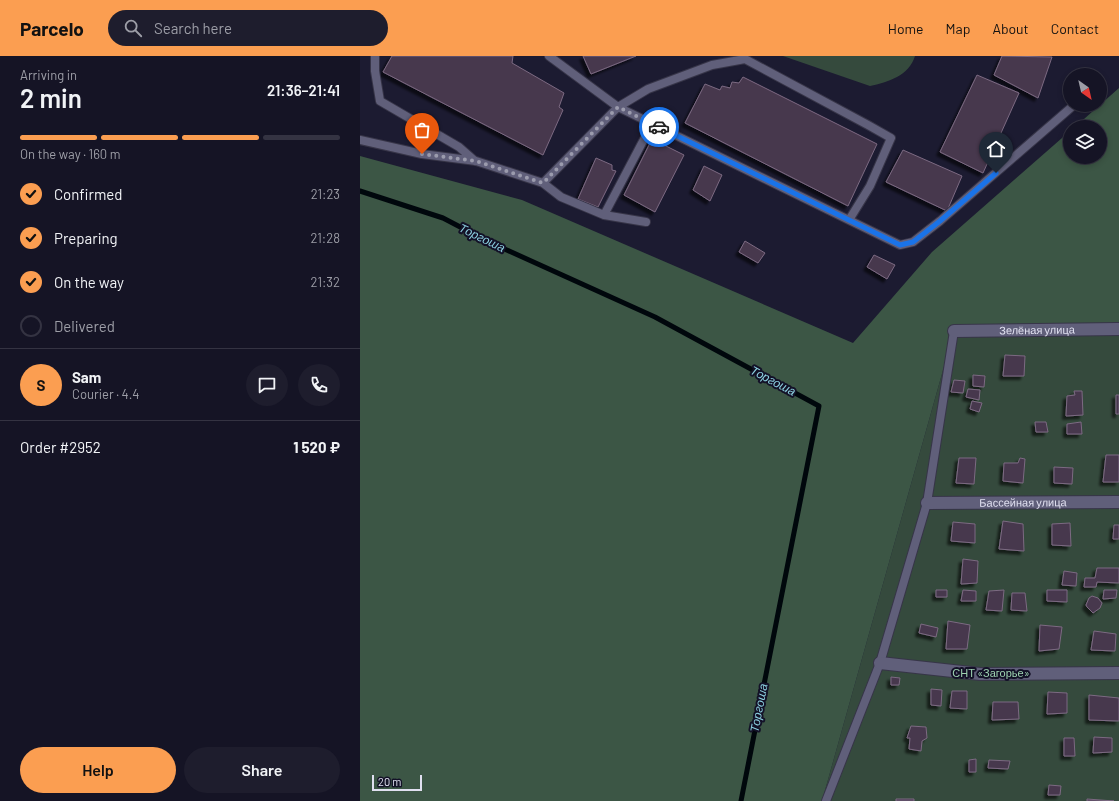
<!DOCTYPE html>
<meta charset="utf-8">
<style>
:root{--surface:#151425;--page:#1e1d2d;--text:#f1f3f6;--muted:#9d9ea7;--line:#343342;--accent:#fb9e51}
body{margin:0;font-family:Barlow,sans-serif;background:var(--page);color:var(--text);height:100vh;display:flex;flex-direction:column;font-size:15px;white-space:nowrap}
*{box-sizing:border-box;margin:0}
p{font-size:13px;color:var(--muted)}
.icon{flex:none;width:22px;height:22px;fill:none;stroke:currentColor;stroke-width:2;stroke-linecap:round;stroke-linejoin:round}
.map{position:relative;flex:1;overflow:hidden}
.drawer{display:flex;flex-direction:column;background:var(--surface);width:360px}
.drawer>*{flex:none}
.needle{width:26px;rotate:146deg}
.controls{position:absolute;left:703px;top:12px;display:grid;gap:8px}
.controls a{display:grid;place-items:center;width:44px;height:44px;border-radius:50%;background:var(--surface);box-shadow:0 2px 6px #0003,0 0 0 1px var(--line);font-size:20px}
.scale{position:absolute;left:12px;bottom:10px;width:50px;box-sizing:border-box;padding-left:4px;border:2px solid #e0e0f0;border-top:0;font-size:11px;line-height:14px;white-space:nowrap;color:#e0e0f0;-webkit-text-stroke:3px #131127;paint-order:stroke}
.pin{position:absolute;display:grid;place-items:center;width:34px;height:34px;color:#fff;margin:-41px -17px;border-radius:50% 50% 50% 0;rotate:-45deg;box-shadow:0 0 4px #0007}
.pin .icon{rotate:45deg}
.courier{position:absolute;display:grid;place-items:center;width:40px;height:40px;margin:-20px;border:3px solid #1a73e8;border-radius:50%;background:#fff;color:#222;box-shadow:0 1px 5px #0007}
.summary em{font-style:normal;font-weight:600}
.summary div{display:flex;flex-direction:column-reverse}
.summary{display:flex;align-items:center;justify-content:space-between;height:68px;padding:0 20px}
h1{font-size:26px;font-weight:600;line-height:30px}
.bar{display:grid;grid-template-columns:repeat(4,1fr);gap:6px 4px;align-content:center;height:48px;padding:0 20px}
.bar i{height:5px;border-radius:3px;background:var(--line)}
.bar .current{background:var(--accent)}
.bar p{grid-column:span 4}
.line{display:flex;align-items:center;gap:10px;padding:0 20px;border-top:1px solid var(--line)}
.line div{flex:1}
.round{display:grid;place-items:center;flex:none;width:42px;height:42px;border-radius:21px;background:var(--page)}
ol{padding:0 20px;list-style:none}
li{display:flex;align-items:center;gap:12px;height:44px}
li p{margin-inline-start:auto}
li .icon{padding:4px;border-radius:50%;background:var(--accent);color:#111;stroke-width:4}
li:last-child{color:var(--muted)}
li i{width:22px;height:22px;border:2px solid var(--line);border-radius:50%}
.cta{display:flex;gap:8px;margin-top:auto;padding:8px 20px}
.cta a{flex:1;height:46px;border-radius:24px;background:var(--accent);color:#111;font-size:16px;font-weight:600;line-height:46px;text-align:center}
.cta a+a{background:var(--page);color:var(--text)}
header{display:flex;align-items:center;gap:24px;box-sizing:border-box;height:56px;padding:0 20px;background:var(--accent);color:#111}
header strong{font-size:19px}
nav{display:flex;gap:22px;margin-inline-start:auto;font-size:14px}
.search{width:280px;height:36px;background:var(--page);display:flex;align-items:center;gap:10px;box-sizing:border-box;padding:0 14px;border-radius:22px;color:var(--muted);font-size:15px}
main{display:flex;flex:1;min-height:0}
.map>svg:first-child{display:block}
.green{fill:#354a3d}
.forest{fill:#3c5645}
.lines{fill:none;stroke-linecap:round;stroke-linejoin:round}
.stream{stroke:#00070c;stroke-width:5}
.building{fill:#47374d;stroke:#7c6a82;filter:url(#shadow)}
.lane-casing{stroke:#373548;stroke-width:10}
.street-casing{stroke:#373548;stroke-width:14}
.lane{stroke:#605f7a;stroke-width:8}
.street{stroke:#605f7a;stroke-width:12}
.done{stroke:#9b9bad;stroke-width:4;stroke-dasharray:0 7.2}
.route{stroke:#1a73e8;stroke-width:5}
.labels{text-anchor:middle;stroke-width:4;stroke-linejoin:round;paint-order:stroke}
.street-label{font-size:11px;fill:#e0e0f0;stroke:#131127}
.park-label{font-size:11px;fill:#9dd2b0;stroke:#131127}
.water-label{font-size:12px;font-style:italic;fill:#8cd0e0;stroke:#131127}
</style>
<header>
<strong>Parcelo</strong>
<div class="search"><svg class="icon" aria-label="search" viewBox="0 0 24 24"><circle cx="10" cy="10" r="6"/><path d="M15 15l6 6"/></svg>Search here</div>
<nav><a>Home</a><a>Map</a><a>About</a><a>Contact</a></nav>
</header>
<main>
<section class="drawer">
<div class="summary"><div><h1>2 min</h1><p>Arriving in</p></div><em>21:36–21:41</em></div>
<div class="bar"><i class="current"></i><i class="current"></i><i class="current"></i><i></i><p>On the way · 160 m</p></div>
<ol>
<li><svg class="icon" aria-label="check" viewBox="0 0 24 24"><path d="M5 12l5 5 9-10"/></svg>Confirmed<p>21:23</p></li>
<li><svg class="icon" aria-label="check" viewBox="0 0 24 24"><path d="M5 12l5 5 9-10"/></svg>Preparing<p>21:28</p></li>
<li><svg class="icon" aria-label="check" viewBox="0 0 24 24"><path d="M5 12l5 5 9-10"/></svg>On the way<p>21:32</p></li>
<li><i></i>Delivered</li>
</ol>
<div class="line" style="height:72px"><b class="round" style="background:var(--accent);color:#111">S</b><div><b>Sam</b><p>Courier · 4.4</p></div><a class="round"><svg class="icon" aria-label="chat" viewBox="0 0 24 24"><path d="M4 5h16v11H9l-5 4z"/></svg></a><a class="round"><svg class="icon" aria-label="phone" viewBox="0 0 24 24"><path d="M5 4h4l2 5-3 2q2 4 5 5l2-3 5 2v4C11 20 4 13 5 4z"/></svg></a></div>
<div class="line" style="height:52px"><div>Order #2952</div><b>1 520 ₽</b></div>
<div class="cta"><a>Help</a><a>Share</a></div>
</section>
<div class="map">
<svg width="759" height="745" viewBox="0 0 759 745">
<defs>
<filter id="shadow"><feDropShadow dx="-3.5" dy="3.5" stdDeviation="1" flood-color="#0009"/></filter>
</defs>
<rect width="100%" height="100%" fill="#1c1b31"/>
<path class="green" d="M423,0H555C549,20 528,26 510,30Z
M759,268V745H462L594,275Z"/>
<path class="forest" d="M759,32V268L594,275L462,745H0V100L162,144L493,287L572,196L710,75V101H740V71H715Z"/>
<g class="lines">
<path class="stream" d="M0,135L83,162L127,185L295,261L459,350L381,745"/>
</g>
<path class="building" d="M32,0H153L152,7L204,37L199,51L203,54L183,99L23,16Z
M223,0H276L231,18Z
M642,0L692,1L678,42L634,19Z
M617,19L659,37L623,117L580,96Z
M383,21L517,88L488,150L325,67L345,28L360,34L362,30L370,32L372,26L379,27Z
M292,83L324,99L295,156L264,139Z
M543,94L602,120L587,155L526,126Z
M236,102L252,109V114L256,115L238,151L218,143Z
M344,110L362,119L350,145L333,134Z
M385,185L405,197L398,207L379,196Z
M514,199L535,209L527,223L507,211Z
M645,299L665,300L664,320H643Z
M613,319L625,320L624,331L613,330Z
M594,324L605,325L603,337L591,336Z
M608,333L620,334L619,344L606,341Z
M714,335H722L723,359L706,360L707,340L715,339Z
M756,339H759V358H756Z
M612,345L622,347L619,356L610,353Z
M675,366H686L688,376H676Z
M721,366L722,378H707V368Z
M746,399H759V426H743Z
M599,402H616L614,428L596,427Z
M660,402L665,403L663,427L643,425L644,407H658Z
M694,411L713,412L712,428L694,427Z
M643,465L663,468L664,495L639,493Z
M593,466L615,468V487L591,485Z
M710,467L711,490L692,489V468Z
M754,469H759V483H753Z
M603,503L618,505L617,527L601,528Z
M737,512H759V527L737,526L736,531H724L725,522H735Z
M704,515L717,517L716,530L702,529Z
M576,534H587V541H576Z
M603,534L616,535V545H601Z
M644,534L642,555L626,554L629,535Z
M687,534H707V546L687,545Z
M744,534H757L756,542L743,543Z
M652,537H665L667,555L651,554Z
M732,540L738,542L742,547L740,552L733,557L727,551L726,549L729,542Z
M588,565L610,569L607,593H586Z
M561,568L578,572L576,581L559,577Z
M680,569L702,571L699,593L679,595Z
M734,575L756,578L755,595L731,594Z
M531,621L540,622L539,629H531Z
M571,633L582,634L581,650L571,649Z
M592,635H607V653L590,652Z
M688,636L707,637V657L687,658Z
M729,639L759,642V665L729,664Z
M633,646H658L659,663L632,664Z
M551,670L566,671L567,682L562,685L561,695L549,693L550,682H547Z
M734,681L752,682V696L733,697Z
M704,682H714L715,700H704Z
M616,703V716H609V704Z
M629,704L650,705L648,713L628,712Z
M689,729L701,730L700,739H688Z
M536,743H554V745H536Z
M727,743L754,745H727Z"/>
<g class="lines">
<defs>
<path id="lane" d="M15,0V15L20,45L99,91L115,105
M189,0L258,51L540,189L553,186L580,165L714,49
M0,84L62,98L116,105L183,127L258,51L288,33L352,9L385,3L508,69L531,82L510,130L489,164
M183,127L201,141L244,159L286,166
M244,159L292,68
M466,745L520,607L567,447L594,275"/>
<g id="street">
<path id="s1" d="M594,275L759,273"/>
<path id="s2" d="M567,447L759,446"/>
<path d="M520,607L620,618L759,617"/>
</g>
</defs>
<use href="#lane" class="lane-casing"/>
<use href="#street" class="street-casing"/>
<use href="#lane" class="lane"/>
<use href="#street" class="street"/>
</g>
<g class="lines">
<path class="done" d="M62,98L116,105L183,127L258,51L299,71"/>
<path class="route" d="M299,71L540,189L553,186L580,165L636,117"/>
</g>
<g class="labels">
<g class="street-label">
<text dy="4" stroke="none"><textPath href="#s1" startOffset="83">Зелёная улица</textPath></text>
<text dy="4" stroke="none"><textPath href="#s2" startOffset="96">Бассейная улица</textPath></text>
</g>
<g class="park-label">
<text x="631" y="621">СНТ «Загорье»</text>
</g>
<g class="water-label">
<text transform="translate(122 182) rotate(26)" y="4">Торгоша</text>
<text transform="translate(413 325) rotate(28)" y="4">Торгоша</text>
<text transform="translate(399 652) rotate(-79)" y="4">Торгоша</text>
</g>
</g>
</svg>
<div class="controls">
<a><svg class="needle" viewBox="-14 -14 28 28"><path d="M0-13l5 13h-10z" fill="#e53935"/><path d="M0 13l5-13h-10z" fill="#9d9ea7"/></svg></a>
<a><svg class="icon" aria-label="layers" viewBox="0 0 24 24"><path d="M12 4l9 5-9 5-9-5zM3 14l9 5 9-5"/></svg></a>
</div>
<div class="scale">20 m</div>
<div class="pin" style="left:62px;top:98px;background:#ea580c"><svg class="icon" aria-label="bag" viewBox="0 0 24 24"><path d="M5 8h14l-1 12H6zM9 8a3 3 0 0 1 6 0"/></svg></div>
<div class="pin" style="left:636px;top:117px;background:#1f2937"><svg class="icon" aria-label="home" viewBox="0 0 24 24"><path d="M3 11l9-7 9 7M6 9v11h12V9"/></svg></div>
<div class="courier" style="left:299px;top:71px"><svg class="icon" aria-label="car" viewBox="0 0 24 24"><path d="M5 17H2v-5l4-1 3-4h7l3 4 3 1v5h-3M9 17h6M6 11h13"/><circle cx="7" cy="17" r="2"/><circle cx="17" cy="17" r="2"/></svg></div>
</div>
</main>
